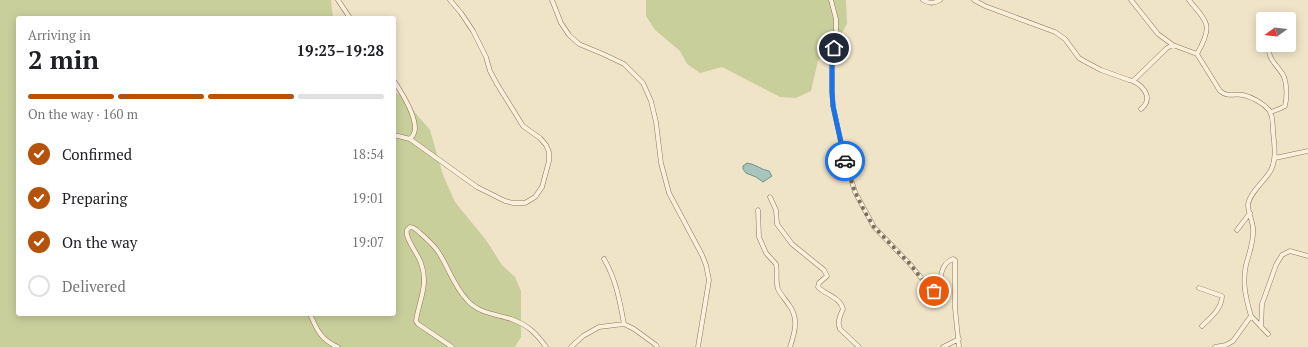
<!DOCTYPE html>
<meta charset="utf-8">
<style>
:root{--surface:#fff;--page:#f6f6f6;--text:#202124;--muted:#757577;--line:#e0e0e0;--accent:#b45309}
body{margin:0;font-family:"PT Serif",serif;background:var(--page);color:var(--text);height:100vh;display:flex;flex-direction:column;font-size:15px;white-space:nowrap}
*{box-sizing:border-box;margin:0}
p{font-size:13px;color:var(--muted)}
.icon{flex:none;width:22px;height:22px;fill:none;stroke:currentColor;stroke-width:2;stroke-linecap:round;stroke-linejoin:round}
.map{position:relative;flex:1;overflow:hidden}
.side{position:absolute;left:16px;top:16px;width:380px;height:300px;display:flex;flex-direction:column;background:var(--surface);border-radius:4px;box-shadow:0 2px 10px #0003}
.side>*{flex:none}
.needle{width:26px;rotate:255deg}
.fabs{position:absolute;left:1256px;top:12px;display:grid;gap:8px}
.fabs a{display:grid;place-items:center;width:40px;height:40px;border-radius:4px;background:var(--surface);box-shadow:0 2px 10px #0003;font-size:20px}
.pin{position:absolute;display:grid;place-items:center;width:34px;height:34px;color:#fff;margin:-17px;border:2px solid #fff;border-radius:50%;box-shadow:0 1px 4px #0007}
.courier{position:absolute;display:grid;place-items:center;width:40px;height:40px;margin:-20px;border:3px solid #1a73e8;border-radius:50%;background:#fff;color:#222;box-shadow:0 1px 5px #0007}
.summary em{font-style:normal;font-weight:700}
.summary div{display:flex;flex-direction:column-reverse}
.summary{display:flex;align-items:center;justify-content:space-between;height:68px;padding:0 12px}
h1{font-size:26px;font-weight:700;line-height:30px}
.bar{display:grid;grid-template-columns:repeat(4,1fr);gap:6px 4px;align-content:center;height:48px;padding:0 12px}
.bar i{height:5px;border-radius:3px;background:var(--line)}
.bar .active{background:var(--accent)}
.bar p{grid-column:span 4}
ol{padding:0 12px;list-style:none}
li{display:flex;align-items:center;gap:12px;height:44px}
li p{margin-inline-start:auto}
li .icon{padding:4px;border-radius:50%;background:var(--accent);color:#fff;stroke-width:4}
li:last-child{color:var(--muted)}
li i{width:22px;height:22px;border:2px solid var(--line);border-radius:50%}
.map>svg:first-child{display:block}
.green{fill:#c9cf9b}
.water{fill:#a9c4bc;stroke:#6f938a}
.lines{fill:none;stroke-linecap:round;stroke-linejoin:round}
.street-casing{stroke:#8d765c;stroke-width:5}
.street{stroke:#faf1dc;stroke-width:4}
.done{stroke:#7c6e5b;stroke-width:4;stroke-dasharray:0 7.2}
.route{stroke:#1a73e8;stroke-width:5}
</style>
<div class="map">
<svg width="1308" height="347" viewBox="0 0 1308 347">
<rect width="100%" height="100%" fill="#f0e4c8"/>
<path class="green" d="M0,0H331L333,18H18V314H394V92L400,95L430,130L443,175L455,202L486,240L502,265L515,277L521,291V337L515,347H0Z
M646,0H846L847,24L839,38L827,48L818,61L811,91L796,98L780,97L722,67L700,73L687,64L680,51L655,30L646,16Z"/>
<path class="water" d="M747,163C756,164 761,170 769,171L772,176L763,182L756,177L746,173L743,169V166Z"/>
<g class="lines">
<defs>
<path id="street" d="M338,0L350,18
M552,0L561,23L569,35L579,44L603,54L624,64L643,83L651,101L656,122L661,163L669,193L702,255L706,265L709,280L698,347
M831,0L836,19V32L832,59V92L833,106L845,160L855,192L874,227L910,264L931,290L934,291L937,290C942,280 939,264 953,259L955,260V308L959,347
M923,0C929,4 934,4 940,0
M974,0L985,6L1055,32L1065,39L1079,58L1084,61L1101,70L1129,80L1133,81L1167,48L1173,45L1197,54L1220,91C1229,98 1233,93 1243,95C1252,97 1263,103 1269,110C1273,115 1273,124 1273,131C1274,143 1277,158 1271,170C1265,181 1249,193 1248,205C1248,213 1253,221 1253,229C1254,242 1249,253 1246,265C1242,283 1246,299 1251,316L1233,341L1226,345L1215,347
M1131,0L1158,34L1173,45
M1189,0C1194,7 1204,16 1206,24C1209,32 1201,47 1197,54
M1270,46C1265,58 1280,67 1284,77C1287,85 1287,98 1285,106L1279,109L1271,112
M394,81C402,93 415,113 415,128C415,132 413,136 410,139L394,135
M1133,81C1145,87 1153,99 1141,109
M410,139L477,187L505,201L513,203H525L535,197L542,187L549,161V152L546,145L540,138L523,126L497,84L490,71L486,57L473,31L461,13L450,0
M1275,158L1308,151
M770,197L776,210L777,224L792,244L824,270L827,276L819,283L818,287C826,295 840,297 843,309C840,316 837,322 840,329L859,347
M758,210L759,237L766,253L776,264C778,272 775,280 778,289C781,295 785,299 789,305C799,318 795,332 790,347
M1237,230L1250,213
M604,259C616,279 620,302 624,324
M1199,288L1219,295L1222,296C1222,309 1210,318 1202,326
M310,314C317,330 321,340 338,347
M1251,316L1268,334
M1261,327L1262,304L1276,265L1282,255L1290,251L1308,256
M452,347L418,324L416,321C419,300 429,285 421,263C418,254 404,237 407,230L410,227C414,227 417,230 420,233C427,239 434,245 439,253C449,269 454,286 467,300C478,313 495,314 511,319C528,325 536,333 546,347
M571,347L583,336L599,327L624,324L634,329L656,345L657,347
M943,347L959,339"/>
</defs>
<use href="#street" class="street-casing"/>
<use href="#street" class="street"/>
</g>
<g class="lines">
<path class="done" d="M845,161L855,192L865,212L874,227L910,264L928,287L934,291"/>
<path class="route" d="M834,48L832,58V92L833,106L845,161"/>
</g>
</svg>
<div class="fabs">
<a><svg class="needle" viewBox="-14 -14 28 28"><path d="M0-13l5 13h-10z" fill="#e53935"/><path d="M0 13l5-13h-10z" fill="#757577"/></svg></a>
</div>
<div class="pin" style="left:934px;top:291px;background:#ea580c"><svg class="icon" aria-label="bag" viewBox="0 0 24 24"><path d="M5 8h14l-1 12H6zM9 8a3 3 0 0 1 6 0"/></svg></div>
<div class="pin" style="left:834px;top:48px;background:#1f2937"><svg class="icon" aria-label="home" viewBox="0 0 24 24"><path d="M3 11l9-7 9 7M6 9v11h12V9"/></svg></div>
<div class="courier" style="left:845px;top:161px"><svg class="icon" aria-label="car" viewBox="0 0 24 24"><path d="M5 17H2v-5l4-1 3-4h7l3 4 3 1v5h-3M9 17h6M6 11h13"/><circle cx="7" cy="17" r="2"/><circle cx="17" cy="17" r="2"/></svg></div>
<section class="side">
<div class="summary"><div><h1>2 min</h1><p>Arriving in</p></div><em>19:23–19:28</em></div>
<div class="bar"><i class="active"></i><i class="active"></i><i class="active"></i><i></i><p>On the way · 160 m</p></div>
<ol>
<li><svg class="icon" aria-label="check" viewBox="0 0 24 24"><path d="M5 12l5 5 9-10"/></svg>Confirmed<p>18:54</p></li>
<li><svg class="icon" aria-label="check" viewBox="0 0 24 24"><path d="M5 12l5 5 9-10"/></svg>Preparing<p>19:01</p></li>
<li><svg class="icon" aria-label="check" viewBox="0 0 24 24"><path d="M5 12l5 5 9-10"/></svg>On the way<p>19:07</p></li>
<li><i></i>Delivered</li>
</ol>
</section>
</div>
